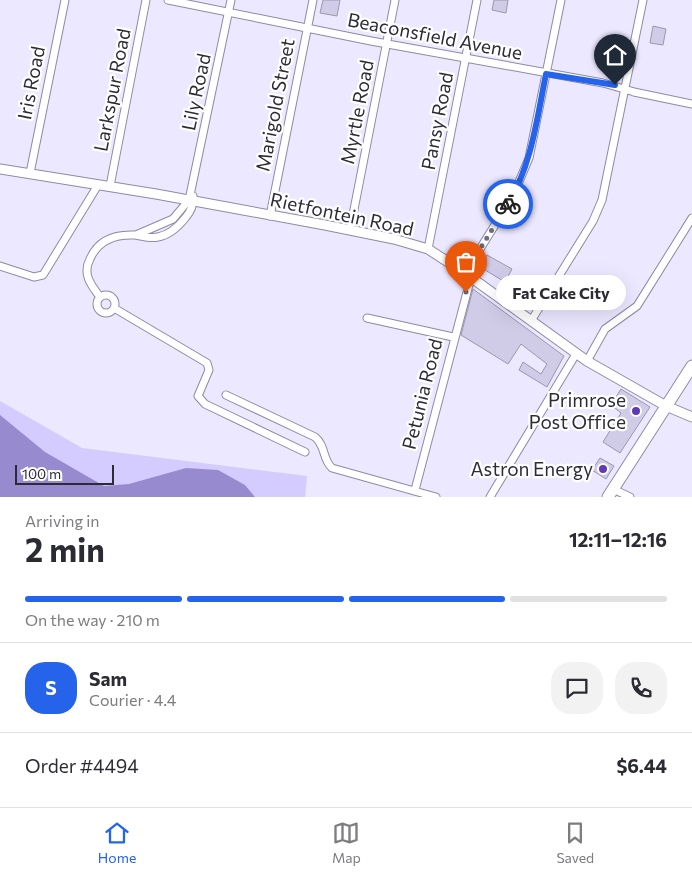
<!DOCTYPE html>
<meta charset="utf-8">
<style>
:root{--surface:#fff;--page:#f2f2f3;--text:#2b2b33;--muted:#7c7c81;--line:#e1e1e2;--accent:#2563eb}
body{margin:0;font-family:Commissioner,sans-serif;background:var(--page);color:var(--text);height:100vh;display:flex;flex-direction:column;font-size:19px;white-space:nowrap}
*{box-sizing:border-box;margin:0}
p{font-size:16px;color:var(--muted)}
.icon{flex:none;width:28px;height:28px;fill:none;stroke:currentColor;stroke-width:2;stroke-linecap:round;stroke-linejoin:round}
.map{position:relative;height:497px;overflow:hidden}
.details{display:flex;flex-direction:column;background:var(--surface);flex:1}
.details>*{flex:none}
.scale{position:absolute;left:15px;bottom:12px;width:99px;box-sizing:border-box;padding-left:5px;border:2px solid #2d2b36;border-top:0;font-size:14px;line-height:18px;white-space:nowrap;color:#2d2b36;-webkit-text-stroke:4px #fff;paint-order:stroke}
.pin{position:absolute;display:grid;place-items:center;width:42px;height:42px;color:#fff;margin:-51px -21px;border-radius:50% 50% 50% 0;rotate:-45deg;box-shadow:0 0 5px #0007}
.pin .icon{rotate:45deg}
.courier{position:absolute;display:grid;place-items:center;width:50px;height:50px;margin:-25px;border:4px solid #2563eb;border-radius:50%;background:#fff;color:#222;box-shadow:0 1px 6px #0007}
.bubble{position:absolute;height:35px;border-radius:18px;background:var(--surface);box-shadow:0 5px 20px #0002;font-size:16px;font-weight:700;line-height:35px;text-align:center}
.overview em{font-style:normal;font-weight:700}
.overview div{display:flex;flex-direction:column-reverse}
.overview{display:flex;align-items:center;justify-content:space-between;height:85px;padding:0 25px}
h1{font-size:32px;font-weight:700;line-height:38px}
.bar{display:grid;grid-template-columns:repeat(4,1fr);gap:8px 5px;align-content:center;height:60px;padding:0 25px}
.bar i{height:6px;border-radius:4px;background:var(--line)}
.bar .active{background:var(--accent)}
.bar p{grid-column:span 4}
.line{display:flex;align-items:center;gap:12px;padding:0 25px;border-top:1px solid var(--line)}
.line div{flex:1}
.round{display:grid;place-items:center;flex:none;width:52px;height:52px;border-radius:20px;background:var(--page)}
.tab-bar{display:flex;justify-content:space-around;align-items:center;height:70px;border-top:1px solid var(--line);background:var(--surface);font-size:14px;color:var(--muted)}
.tab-bar a{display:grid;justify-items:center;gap:2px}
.tab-bar .active{color:var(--accent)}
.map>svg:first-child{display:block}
.green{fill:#d4ccfe}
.water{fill:#978acf}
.building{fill:#d0cce8;stroke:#9b97b2}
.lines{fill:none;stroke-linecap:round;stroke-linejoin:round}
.minor-casing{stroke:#8e8aa4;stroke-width:9}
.tertiary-casing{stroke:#8e8aa4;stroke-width:11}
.primary-casing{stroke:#8e8aa4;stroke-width:13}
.minor{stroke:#fff;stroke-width:7}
.tertiary{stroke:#fff;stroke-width:9}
.primary{stroke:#fff;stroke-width:11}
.done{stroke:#706d7c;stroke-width:5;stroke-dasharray:0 9}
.route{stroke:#2563eb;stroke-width:6}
.poi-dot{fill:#5f3ab2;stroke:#fff;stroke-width:2}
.labels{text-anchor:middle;stroke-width:4.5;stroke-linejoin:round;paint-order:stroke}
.street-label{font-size:19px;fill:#2d2b36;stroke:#fff}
.poi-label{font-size:19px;fill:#2d2b36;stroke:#fff;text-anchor:end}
</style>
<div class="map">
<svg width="692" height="497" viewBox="0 0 692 497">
<rect width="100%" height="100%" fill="#ebe8ff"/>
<path class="green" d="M0,401L82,448L307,476L305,497H0Z"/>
<path class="water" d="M0,415L45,452L104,486L129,484L186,468L218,470L245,485L255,497H0Z"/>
<path class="building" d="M323,0H340L337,16L320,13Z
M494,0H508L506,13L492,10Z
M653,26L666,29L663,45L650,43Z
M487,255L512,269L505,282L480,267Z
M473,289L564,356L547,387L519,370L523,362L541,374L547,364L521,344L508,364L461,335Z
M621,389L650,407L620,453L603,442L621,413L611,405Z
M600,458L614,466L606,479L592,470Z"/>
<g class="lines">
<defs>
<path id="minor" d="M168,0L371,41L603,83L638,93
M634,92L692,104
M30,173L65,0
M110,186L146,0
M270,216L313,0
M350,230L395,0
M136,235L173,219L189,200L231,0
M428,249L477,0
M0,266L34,277L43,275L98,185
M465,273L513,196L529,158L561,0
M97 304a9 9 0 1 1 18 0a9 9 0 1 1-18 0Z
M100,297C91,285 82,274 90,259C98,240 115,234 135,235C142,236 149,239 158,237C169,235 179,226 186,217C191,211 194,205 193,196
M114,308L207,363L209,370L198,396L205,404L305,452
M367,318L453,337
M531,321L593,221L602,200L643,0
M587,361L605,329L637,306L692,218
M226,395L315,437C326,446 322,459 332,468L436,497
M613,489L630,497
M415,490L471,277
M490,497L576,354"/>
<path id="tertiary" d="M0,169L156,194L325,225L394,239L428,249L465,273L587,361L666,406L692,417"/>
<path id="primary" d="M608,497L692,366"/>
</defs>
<use href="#minor" class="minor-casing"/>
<use href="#tertiary" class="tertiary-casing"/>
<use href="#primary" class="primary-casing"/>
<use href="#minor" class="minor"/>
<use href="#tertiary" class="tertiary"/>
<use href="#primary" class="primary"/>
</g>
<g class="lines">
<path class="done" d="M466,292L470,277L465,273L508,204"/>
<path class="route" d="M508,204C532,164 537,118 546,74L615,85"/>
</g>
<g class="poi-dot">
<circle cx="636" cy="411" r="5"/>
<circle cx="603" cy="469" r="5"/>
</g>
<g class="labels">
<g class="street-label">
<text transform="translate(435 36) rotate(11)" y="7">Beaconsfield Avenue</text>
<text transform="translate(31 83) rotate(-79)" y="7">Iris Road</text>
<text transform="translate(112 90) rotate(-79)" y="7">Larkspur Road</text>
<text transform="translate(196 92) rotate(-78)" y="7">Lily Road</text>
<text transform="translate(275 105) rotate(-79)" y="7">Marigold Street</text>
<text transform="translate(357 112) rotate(-79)" y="7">Myrtle Road</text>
<text transform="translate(437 121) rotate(-79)" y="7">Pansy Road</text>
<text transform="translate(342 214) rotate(12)" y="7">Rietfontein Road</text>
<text transform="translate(422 394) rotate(-76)" y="7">Petunia Road</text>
</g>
<g class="poi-label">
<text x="626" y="407">Primrose<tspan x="626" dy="22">Post Office</tspan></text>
<text x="593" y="476">Astron Energy</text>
</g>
</g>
</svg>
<div class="scale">100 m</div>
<div class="pin" style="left:466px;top:292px;background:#ea580c"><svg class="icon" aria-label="bag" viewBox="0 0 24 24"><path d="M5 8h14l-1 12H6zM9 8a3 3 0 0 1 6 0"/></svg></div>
<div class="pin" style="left:615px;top:85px;background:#1f2937"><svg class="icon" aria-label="home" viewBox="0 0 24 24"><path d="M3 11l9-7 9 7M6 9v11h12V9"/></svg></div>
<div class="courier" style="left:508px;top:204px"><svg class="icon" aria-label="bike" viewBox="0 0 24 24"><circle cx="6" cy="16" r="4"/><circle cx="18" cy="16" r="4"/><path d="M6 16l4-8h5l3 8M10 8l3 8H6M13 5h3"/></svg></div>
<div class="bubble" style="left:496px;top:275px;width:130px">Fat Cake City</div>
</div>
<section class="details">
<div class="overview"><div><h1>2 min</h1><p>Arriving in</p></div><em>12:11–12:16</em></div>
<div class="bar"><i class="active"></i><i class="active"></i><i class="active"></i><i></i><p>On the way · 210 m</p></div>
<div class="line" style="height:90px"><b class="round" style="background:var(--accent);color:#fff">S</b><div><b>Sam</b><p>Courier · 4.4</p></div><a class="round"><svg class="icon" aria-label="chat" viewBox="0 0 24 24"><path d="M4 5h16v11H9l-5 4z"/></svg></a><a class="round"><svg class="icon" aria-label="phone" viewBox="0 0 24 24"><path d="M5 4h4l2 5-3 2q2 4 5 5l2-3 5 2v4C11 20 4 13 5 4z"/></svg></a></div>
<div class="line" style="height:65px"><div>Order #4494</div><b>$6.44</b></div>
</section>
<nav class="tab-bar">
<a class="active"><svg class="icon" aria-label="home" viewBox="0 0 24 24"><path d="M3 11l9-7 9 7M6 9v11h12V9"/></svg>Home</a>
<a><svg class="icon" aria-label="map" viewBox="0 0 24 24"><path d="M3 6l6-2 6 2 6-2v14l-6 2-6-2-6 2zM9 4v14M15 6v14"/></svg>Map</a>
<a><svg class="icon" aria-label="saved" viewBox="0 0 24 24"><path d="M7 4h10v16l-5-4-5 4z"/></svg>Saved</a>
</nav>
